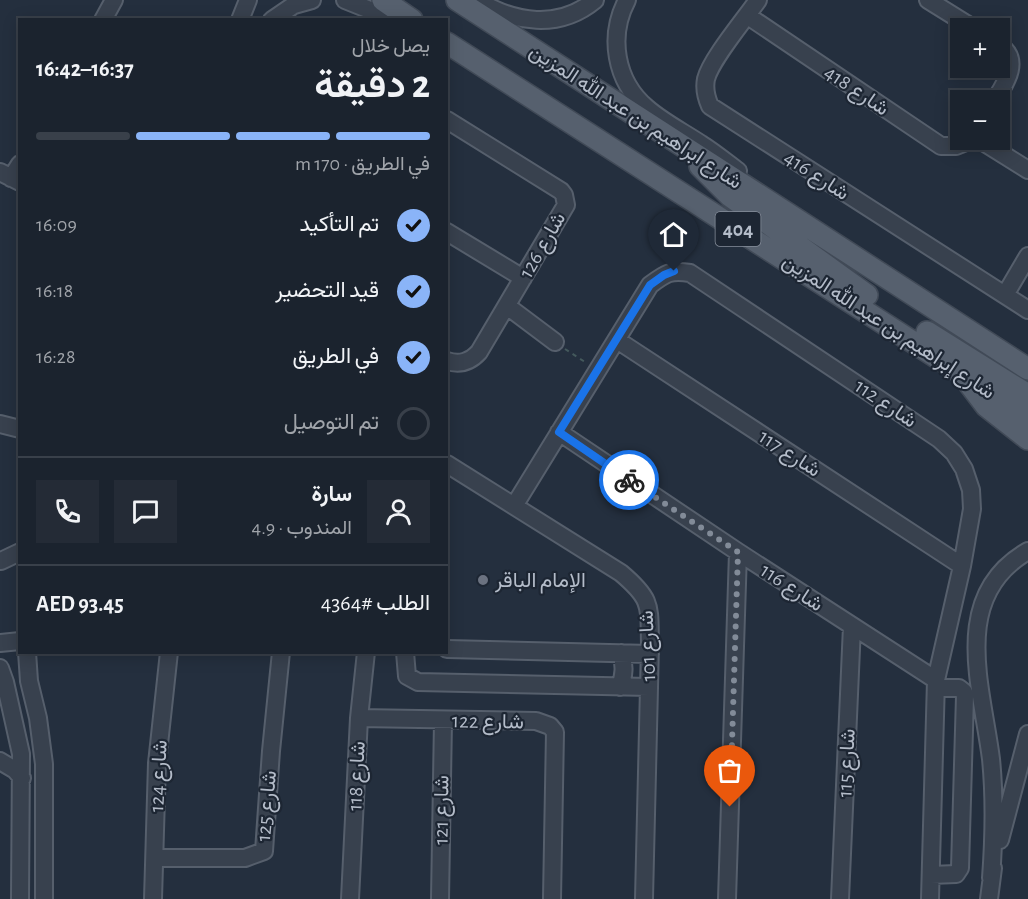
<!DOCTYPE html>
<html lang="ar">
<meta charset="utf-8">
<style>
:root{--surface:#1b232e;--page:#242b36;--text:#f1f3f6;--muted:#a0a4aa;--line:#39404a;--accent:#8ab4f8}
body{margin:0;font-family:"Alegreya Sans",Vazirmatn,sans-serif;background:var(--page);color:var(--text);direction:rtl;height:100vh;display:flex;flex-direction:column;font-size:22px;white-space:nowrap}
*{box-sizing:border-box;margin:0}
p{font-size:20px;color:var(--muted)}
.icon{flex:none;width:33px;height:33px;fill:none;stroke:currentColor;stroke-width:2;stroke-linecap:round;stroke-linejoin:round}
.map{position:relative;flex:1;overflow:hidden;direction:ltr}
.side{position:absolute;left:18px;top:18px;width:430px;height:636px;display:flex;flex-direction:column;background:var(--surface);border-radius:0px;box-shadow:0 3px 15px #0003,0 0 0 2px var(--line);direction:rtl}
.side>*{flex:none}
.fabs{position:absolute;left:950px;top:18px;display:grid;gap:12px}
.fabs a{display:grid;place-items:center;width:60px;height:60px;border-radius:0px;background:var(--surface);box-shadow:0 3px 15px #0003,0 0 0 2px var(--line);font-size:30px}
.pin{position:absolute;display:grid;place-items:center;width:51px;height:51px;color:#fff;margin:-62px -26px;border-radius:50% 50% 50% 0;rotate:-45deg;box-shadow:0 0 6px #0007}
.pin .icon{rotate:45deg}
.courier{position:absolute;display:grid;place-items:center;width:60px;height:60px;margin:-30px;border:4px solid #1a73e8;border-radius:50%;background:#fff;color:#222;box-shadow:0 2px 8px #0007}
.headline em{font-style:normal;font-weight:600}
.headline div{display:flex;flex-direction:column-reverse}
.headline{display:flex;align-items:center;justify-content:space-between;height:102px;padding:0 18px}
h1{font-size:39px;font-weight:600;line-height:45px}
.bar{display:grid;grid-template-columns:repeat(4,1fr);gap:9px 6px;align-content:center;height:72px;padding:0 18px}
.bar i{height:8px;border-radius:4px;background:var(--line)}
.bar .active{background:var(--accent)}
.bar p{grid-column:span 4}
.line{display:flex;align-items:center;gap:15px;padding:0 18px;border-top:2px solid var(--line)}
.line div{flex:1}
.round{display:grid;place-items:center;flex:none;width:63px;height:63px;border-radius:0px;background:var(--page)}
ol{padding:0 18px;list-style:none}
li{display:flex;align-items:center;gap:18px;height:66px}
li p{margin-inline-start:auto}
li .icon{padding:6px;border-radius:50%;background:var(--accent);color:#111;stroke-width:4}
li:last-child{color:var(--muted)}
li i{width:33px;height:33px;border:3px solid var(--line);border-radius:50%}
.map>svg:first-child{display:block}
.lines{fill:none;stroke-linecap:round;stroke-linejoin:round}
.minor-casing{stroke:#565f6c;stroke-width:20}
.major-casing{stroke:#414a57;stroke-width:24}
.path{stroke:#44595c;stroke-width:2;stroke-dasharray:4.5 4.5;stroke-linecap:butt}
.minor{stroke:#38414e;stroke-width:16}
.major{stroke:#56606e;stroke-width:21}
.done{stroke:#828b98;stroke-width:6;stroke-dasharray:0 10.8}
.route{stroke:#1a73e8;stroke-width:8}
.worship-dot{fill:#6b7280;stroke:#1d2633;stroke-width:2}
.labels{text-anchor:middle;stroke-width:4.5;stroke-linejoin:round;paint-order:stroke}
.shield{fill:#1d2633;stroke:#878f9c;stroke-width:1.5}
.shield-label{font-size:20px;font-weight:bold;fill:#b4bcc9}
.street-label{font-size:21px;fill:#b4bcc9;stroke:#1d2633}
.poi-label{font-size:21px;fill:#b4bcc9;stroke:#1d2633;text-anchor:start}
</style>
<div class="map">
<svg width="1028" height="899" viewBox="0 0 1028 899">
<rect width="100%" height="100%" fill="#242f3e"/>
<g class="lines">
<defs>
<path id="minor" d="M345,0L395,20
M477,0C514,23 559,30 595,0
M627,0C608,36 615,81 647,108C663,122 683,132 701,144C714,152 726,162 738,171
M758,0C745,19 711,59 706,79C704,89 706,97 710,106L1028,310
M928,0L973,28
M748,16L941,146H956L971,140
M103,20L114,0
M240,20L248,0
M272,20L294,5L312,0
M995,100C1005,84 1022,60 999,45
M447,120L561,191L564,195L566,205L479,352C470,362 460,365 447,361
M980,140L1028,170
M0,172L20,182
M11,178L20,164
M447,232L523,278
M1005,295L1028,256
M507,306L555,342
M617,340L962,566
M0,424L20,429
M559,432L738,552L936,680
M447,464L621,573C653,600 649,606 650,645L644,899
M514,506L650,285C666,273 670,270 690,273L939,439L954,453L964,469L971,490L972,509L962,566L936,680L930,899
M1,561L20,552
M0,643L20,641
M447,649L650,654
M27,652L29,681L38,718L44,764V899
M405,652L407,676L418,682L649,687
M0,668L5,682L21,754L20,899
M620,687C624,675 625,666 621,653
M359,718L536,721L550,726L555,732L552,899
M0,761L15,770L22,778
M1000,840L1028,734
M155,858H245L264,851L271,751L281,652
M931,875L956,874L960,868L965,696L964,692L959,688H936
M991,878C994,838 995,799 991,759C982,687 949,596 1028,551
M153,899L157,763L169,652
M350,899L359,718L366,652
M440,899L443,721
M727,899L738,552
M840,899L852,626
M989,899L993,868"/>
<path id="major" d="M383,0L412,20
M457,0L1028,369
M447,43L1028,416
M700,166L730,196L867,295
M927,332L1028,395
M967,381L986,406L1028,439"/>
</defs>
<use href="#minor" class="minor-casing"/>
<use href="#major" class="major-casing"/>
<path class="path" d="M565,349L585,362"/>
<use href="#minor" class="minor"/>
<use href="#major" class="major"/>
</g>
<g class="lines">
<path class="done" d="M629,480L738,552L730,807"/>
<path class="route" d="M629,480L559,432L650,285L664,275L674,271"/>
</g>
<circle class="worship-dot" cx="483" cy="580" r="6"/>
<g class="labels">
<rect class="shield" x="715.5" y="212" width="45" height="34" rx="4.5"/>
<g class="shield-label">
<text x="738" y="236">404</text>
</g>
<g class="street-label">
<text transform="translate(857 90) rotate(34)" y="7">شارع 418</text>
<text transform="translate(636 116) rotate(33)" y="7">شارع ابراهيم بن عبد الله المزين</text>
<text transform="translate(817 175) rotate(33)" y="7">شارع 416</text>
<text transform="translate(542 245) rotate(-60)" y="7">شارع 126</text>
<text transform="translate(889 326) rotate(33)" y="7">شارع إبراهيم بن عبد الله المزين</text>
<text transform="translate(886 403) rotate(34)" y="7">شارع 112</text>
<text transform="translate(790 453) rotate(33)" y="7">شارع 117</text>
<text transform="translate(792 587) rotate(33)" y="7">شارع 116</text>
<text transform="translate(647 646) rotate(-92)" y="7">شارع 101</text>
<text transform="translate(488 721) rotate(1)" y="7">شارع 122</text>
<text transform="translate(846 763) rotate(-87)" y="7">شارع 115</text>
<text transform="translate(158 776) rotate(-87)" y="7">شارع 124</text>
<text transform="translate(356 776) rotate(-87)" y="7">شارع 118</text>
<text transform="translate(266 806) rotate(-85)" y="7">شارع 125</text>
<text transform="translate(441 810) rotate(-89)" y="7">شارع 121</text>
</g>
<g class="poi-label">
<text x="495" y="587">الإمام الباقر</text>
</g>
</g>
</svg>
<div class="fabs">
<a>+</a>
<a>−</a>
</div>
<div class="pin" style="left:730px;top:807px;background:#ea580c"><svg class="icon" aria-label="bag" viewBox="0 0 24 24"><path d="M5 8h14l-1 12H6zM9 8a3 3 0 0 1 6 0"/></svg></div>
<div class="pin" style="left:674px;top:271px;background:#1f2937"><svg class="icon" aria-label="home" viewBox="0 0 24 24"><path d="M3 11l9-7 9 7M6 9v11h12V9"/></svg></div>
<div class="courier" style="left:629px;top:480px"><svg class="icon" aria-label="bike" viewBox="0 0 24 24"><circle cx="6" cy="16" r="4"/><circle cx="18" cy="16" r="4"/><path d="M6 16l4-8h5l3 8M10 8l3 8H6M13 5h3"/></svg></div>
<section class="side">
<div class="headline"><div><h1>2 دقيقة</h1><p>يصل خلال</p></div><em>16:37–16:42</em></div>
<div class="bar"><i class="active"></i><i class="active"></i><i class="active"></i><i></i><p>في الطريق · 170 m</p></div>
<ol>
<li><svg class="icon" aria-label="check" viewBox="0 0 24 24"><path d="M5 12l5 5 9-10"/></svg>تم التأكيد<p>16:09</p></li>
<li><svg class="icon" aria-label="check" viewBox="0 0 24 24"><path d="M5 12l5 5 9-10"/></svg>قيد التحضير<p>16:18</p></li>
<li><svg class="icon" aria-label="check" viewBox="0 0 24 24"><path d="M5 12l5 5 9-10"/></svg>في الطريق<p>16:28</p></li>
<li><i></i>تم التوصيل</li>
</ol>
<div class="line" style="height:108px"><a class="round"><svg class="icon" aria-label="person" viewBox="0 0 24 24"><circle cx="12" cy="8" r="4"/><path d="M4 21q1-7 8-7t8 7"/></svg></a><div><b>سارة</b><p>المندوب · 4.9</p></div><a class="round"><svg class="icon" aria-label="chat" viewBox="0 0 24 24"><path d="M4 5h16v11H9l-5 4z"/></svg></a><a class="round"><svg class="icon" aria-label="phone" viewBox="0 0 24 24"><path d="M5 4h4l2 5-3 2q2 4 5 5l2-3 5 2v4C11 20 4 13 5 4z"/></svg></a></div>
<div class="line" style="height:78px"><div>الطلب #4364</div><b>AED 93.45</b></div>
</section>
</div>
